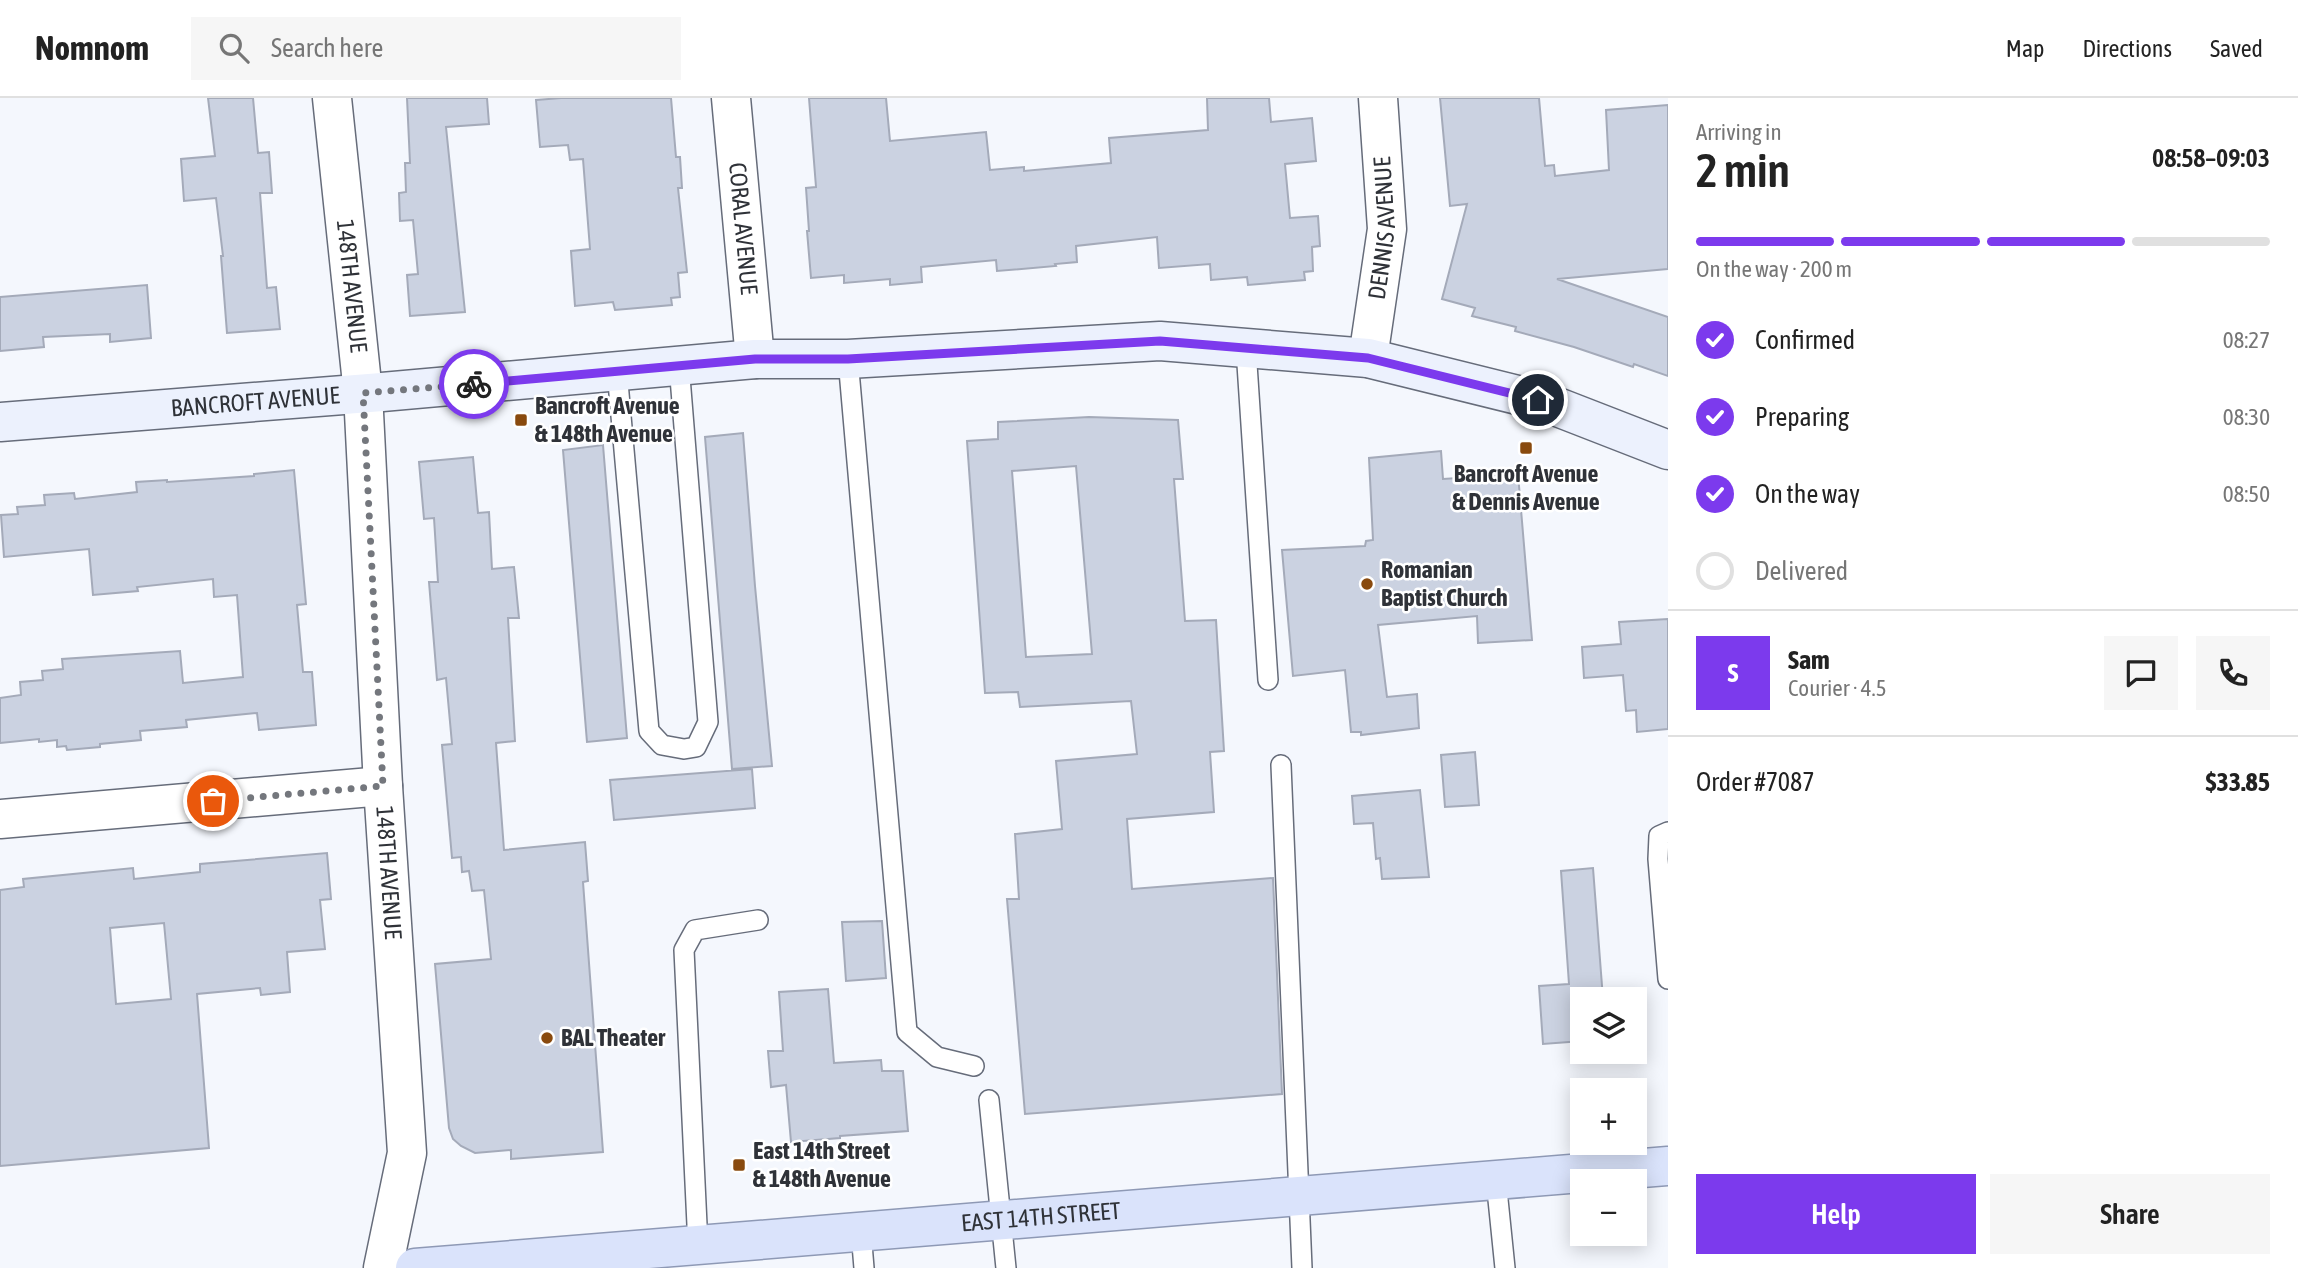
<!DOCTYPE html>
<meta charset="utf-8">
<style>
:root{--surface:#fff;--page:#f6f6f6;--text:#222;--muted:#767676;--line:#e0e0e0;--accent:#7c3aed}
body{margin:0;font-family:"Asap Condensed",sans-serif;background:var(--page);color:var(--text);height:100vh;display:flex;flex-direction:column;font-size:26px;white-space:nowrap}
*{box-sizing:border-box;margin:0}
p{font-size:23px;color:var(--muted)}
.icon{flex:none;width:38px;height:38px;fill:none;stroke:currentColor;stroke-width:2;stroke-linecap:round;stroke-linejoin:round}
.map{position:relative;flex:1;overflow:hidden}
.drawer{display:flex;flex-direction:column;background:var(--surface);width:630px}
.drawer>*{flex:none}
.buttons{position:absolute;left:1570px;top:889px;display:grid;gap:14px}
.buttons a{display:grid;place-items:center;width:77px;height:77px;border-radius:0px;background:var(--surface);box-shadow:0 4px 18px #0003;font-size:35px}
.pin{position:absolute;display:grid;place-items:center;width:60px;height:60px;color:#fff;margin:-30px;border:4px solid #fff;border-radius:50%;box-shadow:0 2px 7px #0007}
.courier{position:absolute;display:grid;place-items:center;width:70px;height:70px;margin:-35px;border:5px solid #7c3aed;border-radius:50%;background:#fff;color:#222;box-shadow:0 2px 9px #0007}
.overview em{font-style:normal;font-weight:600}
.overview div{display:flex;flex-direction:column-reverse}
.overview{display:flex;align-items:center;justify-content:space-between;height:119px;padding:0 28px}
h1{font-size:46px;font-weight:600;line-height:52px}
.bar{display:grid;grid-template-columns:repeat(4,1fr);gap:10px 7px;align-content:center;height:84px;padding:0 28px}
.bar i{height:9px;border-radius:5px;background:var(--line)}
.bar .current{background:var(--accent)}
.bar p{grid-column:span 4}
.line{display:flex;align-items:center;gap:18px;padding:0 28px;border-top:2px solid var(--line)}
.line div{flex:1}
.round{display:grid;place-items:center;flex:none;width:74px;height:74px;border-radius:0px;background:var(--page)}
ol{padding:0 28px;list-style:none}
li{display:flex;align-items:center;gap:21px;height:77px}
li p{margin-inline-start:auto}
li .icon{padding:7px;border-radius:50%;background:var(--accent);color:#fff;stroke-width:4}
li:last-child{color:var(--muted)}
li i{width:38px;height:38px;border:4px solid var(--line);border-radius:50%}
.primary-button{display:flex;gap:14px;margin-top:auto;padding:14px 28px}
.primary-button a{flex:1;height:80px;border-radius:0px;background:var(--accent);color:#fff;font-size:28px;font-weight:600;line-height:80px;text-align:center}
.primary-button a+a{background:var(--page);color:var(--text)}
header{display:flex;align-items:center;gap:42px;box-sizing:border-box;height:98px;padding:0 35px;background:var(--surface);border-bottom:2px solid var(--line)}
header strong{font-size:33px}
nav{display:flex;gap:38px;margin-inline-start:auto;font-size:24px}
.search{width:490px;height:63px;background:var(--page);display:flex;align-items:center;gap:18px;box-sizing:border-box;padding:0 24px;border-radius:0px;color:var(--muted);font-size:26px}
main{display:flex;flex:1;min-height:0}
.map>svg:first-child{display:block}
.building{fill:#cbd2e1;stroke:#a4aab9;stroke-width:2;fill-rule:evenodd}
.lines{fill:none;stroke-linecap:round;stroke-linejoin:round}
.lane-casing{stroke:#666c7a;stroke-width:22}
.street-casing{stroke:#666c7a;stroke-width:41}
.secondary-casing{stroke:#666c7a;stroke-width:41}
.primary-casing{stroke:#8e99b5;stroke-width:41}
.lane{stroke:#fff;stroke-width:19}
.street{stroke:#fff;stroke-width:38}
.secondary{stroke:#ecf1fd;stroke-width:38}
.primary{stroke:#dae3fb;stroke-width:38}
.done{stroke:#74777d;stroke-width:7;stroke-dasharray:0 12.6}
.route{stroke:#7c3aed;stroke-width:9}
.poi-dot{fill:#894a0e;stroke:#fff;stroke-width:2.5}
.labels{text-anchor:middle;stroke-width:5;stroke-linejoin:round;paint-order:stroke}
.street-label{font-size:24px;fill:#2f3238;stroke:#fff}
.poi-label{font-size:24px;font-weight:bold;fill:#2f3238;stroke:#fff;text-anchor:start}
</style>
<header>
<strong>Nomnom</strong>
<div class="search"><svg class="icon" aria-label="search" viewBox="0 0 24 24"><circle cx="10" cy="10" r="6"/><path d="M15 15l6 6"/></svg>Search here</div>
<nav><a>Map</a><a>Directions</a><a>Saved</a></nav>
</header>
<main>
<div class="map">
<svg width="1668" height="1170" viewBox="0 0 1668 1170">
<rect width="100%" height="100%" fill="#f4f7fd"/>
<path class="building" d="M208,0H253L258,55L269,54L272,95H260L267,190L276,189L280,231L227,235L221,158H223L216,100L184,103L181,61L215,58Z
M407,0H487L489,26L446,29L465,214L410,218L407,177L418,176L413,122L400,123L399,95L406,94L405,65H410Z
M561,0H671L676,59H680L682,90H678L687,174L678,175L680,199L671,200L672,207L615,212L613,204L575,208L571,153L590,151L583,61L570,62L568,47L540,49L536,2Z
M809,0H886L890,43L986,34L990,72L1024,69V73L1111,65L1109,40L1208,32L1207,0H1269L1271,24L1312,20L1316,63L1285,66L1290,120L1318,118L1320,148L1312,149L1313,173L1304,174L1305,182L1248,187L1247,179L1211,182L1210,166L1159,170L1157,139L1076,148L1077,164L1055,166L1056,168L997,173L996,162L921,169L922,184L890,187V181L844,185V177L811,180L807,133H809L806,90L816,89Z
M1440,0H1539L1545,68L1554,67L1555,78L1609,72L1606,12L1668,7V171L1557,181L1668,219V278L1634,266L1633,269L1574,249L1515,233L1516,229L1472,218L1475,210L1442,201L1467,106L1450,108Z
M147,187L151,240L110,244V236L43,239L44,249L0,253V199Z
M1089,319L1178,322L1183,381H1174L1185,523L1216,522L1224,653L1210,654L1214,714L1127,721L1132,791L1273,780L1282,996L1025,1016L1007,801H1019L1015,736L1062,731L1056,663L1137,656L1131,603L1020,609L1018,594L985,595L967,343L998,341V324ZM1076,368L1092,556L1026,559L1012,373Z
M743,335L755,488L772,668L732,671L705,339Z
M603,347L627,640L587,644L563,352Z
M1441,353L1443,381L1518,376L1532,542L1478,545L1477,518L1378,527L1387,599L1417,596L1419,630L1361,637V634H1351L1345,572L1293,578L1282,452L1365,448L1366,443L1373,442L1369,360Z
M473,359L478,415L489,414L492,471L514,469L519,520H508L515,643L496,645L504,752L585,744L588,783L583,784L603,1054L511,1061V1052L475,1055L461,1048L453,1041L449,1030L435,866L491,861L484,792L472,793L469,773L462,774L461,759L452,760L442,647L452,646L446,580L437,582L429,484H438L434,420L424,421L419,364Z
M294,372L306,506L297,507L303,574H312L316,627L259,632L257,615L186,622L187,629L140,633L141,642L100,646V649L67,652L66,648L57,649V642L39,644V641L0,645V600L21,597L20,584L43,582L42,573L63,571L62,561L180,553L183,585L243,579L237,497L214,499L213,481L137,489L138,493L93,497L89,451L4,459L1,417L18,416L17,409L45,407L44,397L74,395L75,401L137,394L136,384L167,382V384L254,378V376Z
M1668,521V631L1637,634L1636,612L1626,613L1623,577L1584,580L1582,549L1621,546L1619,524Z
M1475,654L1479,707L1445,709L1441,657Z
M752,671L755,710L614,722L610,682Z
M1420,692L1429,779L1382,781L1380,760L1376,761L1373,725L1354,726L1352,698Z
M327,755L331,801L320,802L325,851L287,854L290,894L261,897L260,890L197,896L209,1050L0,1068V792L24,789L23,781L133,770L134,781L200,774V766ZM164,825L171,901L116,906L110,830Z
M1593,770L1603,901H1582V943L1543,946L1539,888L1569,886L1561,773Z
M882,823L886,880L846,883L842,824Z
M828,891L834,965L881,962L882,973H903L908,1033L840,1038V1040L791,1044L786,987L771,989L768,953H783L779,894Z"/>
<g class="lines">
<defs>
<path id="lane" d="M1246,251L1268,582
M848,261L907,934L937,959L974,968
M617,273L649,633L662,647L684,651L696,649L708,624L679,267
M1281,667L1302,1170
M1668,734L1659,738L1658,761L1668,881
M989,1002L1006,1170
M1496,1082L1505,1170
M861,1134L864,1170
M698,1148L684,852L695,832L758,822"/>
<g id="street">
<path id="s1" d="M332,0L363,295L383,688L407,1055L383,1170"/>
<path id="s2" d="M731,0L755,261"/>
<path id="s3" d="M1368,260L1387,131L1378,0"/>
<path d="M0,721L383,688"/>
</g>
<g id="secondary">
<path id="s4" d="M0,324L382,294L755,261H848L1160,243L1368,260L1542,303L1668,352"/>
</g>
<g id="primary">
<path id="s5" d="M415,1170L1668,1068"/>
</g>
</defs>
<use href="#lane" class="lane-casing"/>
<use href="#street" class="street-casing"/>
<use href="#secondary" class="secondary-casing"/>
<use href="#primary" class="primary-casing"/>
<use href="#lane" class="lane"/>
<use href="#street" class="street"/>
<use href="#secondary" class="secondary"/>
<use href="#primary" class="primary"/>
</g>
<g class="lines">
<path class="done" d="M213,703L383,688L363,295L474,286"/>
<path class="route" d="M474,286L755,261H848L1160,243L1368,260L1538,302"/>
</g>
<g class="poi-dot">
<rect x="514" y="315" width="14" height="14" rx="3.5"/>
<rect x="1519" y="343" width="14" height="14" rx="3.5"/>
<circle cx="1367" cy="486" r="7"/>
<circle cx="547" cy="940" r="7"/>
<rect x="732" y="1060" width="14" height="14" rx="3.5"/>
</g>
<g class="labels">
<g class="street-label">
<text dy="8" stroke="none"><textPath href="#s3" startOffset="131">DENNIS AVENUE</textPath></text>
<text dy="8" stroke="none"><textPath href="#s2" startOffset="131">CORAL AVENUE</textPath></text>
<text dy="8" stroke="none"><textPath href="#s1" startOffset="189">148TH AVENUE</textPath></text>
<text dy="8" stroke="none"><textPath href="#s4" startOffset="256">BANCROFT AVENUE</textPath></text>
<text dy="8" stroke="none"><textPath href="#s1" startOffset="777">148TH AVENUE</textPath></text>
<text dy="8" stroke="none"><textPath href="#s5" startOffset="628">EAST 14TH STREET</textPath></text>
</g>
<g class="poi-label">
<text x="535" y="316">Bancroft Avenue<tspan x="535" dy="28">&amp; 148th Avenue</tspan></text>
<text x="1526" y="384" text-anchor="middle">Bancroft Avenue<tspan x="1526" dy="28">&amp; Dennis Avenue</tspan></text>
<text x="1381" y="480">Romanian<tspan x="1381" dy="28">Baptist Church</tspan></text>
<text x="561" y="948">BAL Theater</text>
<text x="753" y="1061">East 14th Street<tspan x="753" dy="28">&amp; 148th Avenue</tspan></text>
</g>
</g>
</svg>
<div class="buttons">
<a><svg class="icon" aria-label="layers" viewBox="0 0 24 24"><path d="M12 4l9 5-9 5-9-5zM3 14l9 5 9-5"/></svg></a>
<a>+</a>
<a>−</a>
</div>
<div class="pin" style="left:213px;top:703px;background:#ea580c"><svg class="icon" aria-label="bag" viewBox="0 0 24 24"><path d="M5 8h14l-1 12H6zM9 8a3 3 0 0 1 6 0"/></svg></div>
<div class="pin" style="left:1538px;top:302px;background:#1f2937"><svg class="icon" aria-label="home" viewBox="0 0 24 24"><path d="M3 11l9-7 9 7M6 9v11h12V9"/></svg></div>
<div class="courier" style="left:474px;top:286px"><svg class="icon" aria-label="bike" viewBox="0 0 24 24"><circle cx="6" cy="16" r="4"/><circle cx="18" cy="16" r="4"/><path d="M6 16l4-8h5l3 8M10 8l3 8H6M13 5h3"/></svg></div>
</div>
<section class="drawer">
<div class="overview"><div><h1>2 min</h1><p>Arriving in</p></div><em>08:58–09:03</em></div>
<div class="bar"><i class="current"></i><i class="current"></i><i class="current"></i><i></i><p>On the way · 200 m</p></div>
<ol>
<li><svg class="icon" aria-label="check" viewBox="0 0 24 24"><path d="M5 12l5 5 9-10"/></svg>Confirmed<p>08:27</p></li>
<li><svg class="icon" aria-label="check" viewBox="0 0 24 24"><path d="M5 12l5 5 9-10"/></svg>Preparing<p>08:30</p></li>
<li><svg class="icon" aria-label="check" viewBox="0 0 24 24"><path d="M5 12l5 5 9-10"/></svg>On the way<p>08:50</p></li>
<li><i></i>Delivered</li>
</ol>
<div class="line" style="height:126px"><b class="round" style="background:var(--accent);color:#fff">S</b><div><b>Sam</b><p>Courier · 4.5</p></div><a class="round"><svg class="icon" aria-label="chat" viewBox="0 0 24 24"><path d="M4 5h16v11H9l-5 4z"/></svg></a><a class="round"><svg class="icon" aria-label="phone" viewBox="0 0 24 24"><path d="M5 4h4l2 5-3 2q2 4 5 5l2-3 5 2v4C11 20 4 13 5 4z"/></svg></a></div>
<div class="line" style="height:91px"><div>Order #7087</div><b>$33.85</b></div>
<div class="primary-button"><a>Help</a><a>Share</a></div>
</section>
</main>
